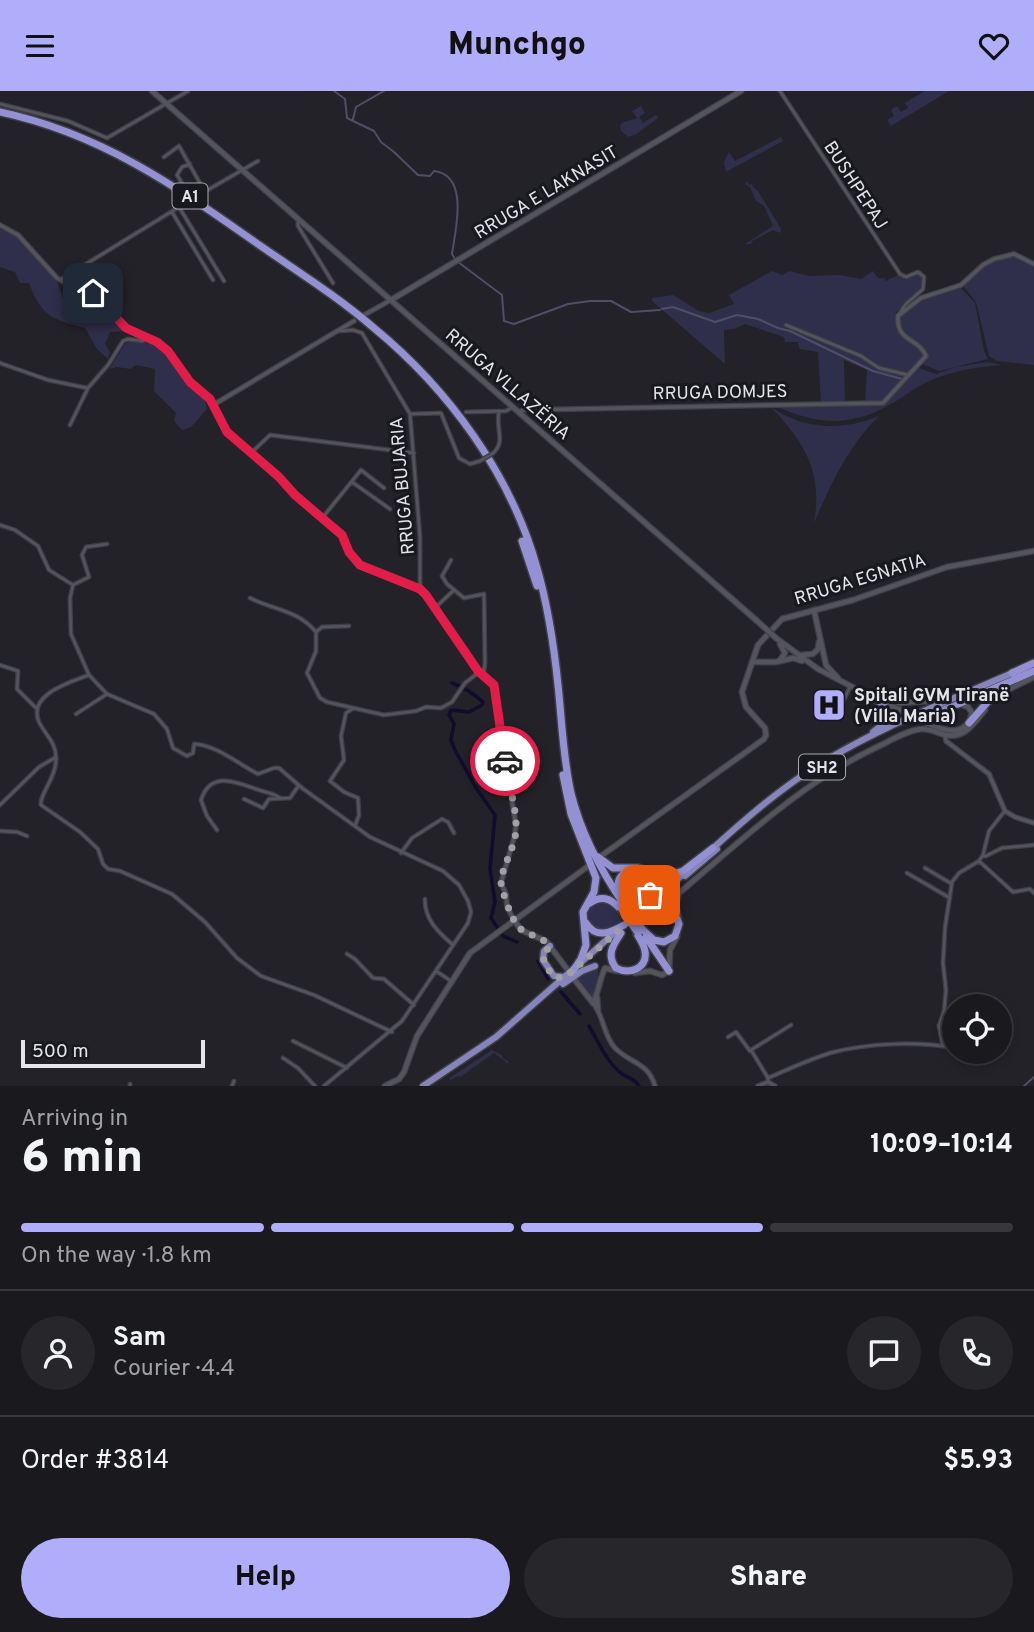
<!DOCTYPE html>
<meta charset="utf-8">
<style>
:root{--surface:#1a1a1e;--page:#27272b;--text:#f1f3f6;--muted:#9fa1a4;--line:#38383c;--accent:#b0aefa}
body{margin:0;font-family:Overpass,sans-serif;background:var(--page);color:var(--text);height:100vh;display:flex;flex-direction:column;font-size:26px;white-space:nowrap}
*{box-sizing:border-box;margin:0}
p{font-size:23px;color:var(--muted)}
.icon{flex:none;width:38px;height:38px;fill:none;stroke:currentColor;stroke-width:2;stroke-linecap:round;stroke-linejoin:round}
.map{position:relative;height:995px;overflow:hidden}
.sheet{display:flex;flex-direction:column;background:var(--surface);flex:1}
.sheet>*{flex:none}
.tools{position:absolute;left:942px;top:903px;display:grid;gap:14px}
.tools a{display:grid;place-items:center;width:70px;height:70px;border-radius:50%;background:var(--surface);box-shadow:0 4px 10px #0003,0 0 0 2px var(--line);font-size:35px}
.scale{position:absolute;left:21px;bottom:18px;width:184px;box-sizing:border-box;padding-left:7px;border:4px solid #e4e4e9;border-top:0;font-size:19px;line-height:24px;white-space:nowrap;color:#e4e4e9;-webkit-text-stroke:5px #18181f;paint-order:stroke}
.pin{position:absolute;display:grid;place-items:center;width:60px;height:60px;color:#fff;margin:-30px;border-radius:14px;box-shadow:0 4px 10px #0006}
.courier{position:absolute;display:grid;place-items:center;width:70px;height:70px;margin:-35px;border:5px solid #e11d48;border-radius:50%;background:#fff;color:#222;box-shadow:0 2px 9px #0007}
.overview em{font-style:normal;font-weight:800}
.overview div{display:flex;flex-direction:column-reverse}
.overview{display:flex;align-items:center;justify-content:space-between;height:119px;padding:0 21px}
h1{font-size:46px;font-weight:800;line-height:52px}
.bar{display:grid;grid-template-columns:repeat(4,1fr);gap:10px 7px;align-content:center;height:84px;padding:0 21px}
.bar i{height:9px;border-radius:5px;background:var(--line)}
.bar .on{background:var(--accent)}
.bar p{grid-column:span 4}
.line{display:flex;align-items:center;gap:18px;padding:0 21px;border-top:2px solid var(--line)}
.line div{flex:1}
.round{display:grid;place-items:center;flex:none;width:74px;height:74px;border-radius:37px;background:var(--page)}
.primary-button{display:flex;gap:14px;margin-top:auto;padding:14px 21px}
.primary-button a{flex:1;height:80px;border-radius:42px;background:var(--accent);color:#111;font-size:28px;font-weight:800;line-height:80px;text-align:center}
.primary-button a+a{background:var(--page);color:var(--text)}
header{display:flex;justify-content:space-between;align-items:center;height:91px;padding:0 21px;background:var(--accent);color:#111;font-size:32px;font-weight:800}
.map>svg:first-child{display:block}
.green{fill:#302f4b}
.lines{fill:none;stroke-linecap:round;stroke-linejoin:round}
.stream{stroke:#504d66;stroke-width:2}
.canal{stroke:#110c2e;stroke-width:3.5}
.minor-casing{stroke:#3f3f45;stroke-width:5}
.tertiary-casing{stroke:#3f3f45;stroke-width:6}
.secondary-casing{stroke:#3f3f45;stroke-width:7}
.trunk-casing{stroke:#3f3f45;stroke-width:9}
.motorway-casing{stroke:#3f3f45;stroke-width:10}
.minor{stroke:#54545c;stroke-width:2.5}
.tertiary{stroke:#54545c;stroke-width:3.5}
.secondary{stroke:#54545c;stroke-width:4.5}
.trunk{stroke:#8685bb;stroke-width:6}
.motorway{stroke:#9391d3;stroke-width:7}
.minor-bridge-casing{stroke:#3f3f45;stroke-width:5;stroke-linecap:butt}
.secondary-bridge-casing{stroke:#3f3f45;stroke-width:7;stroke-linecap:butt}
.motorway-bridge-casing{stroke:#3f3f45;stroke-width:10;stroke-linecap:butt}
.minor-bridge{stroke:#54545c;stroke-width:2.5}
.secondary-bridge{stroke:#54545c;stroke-width:4.5}
.motorway-bridge{stroke:#9391d3;stroke-width:7}
.done{stroke:#a0a0a5;stroke-width:7;stroke-dasharray:0 12.6}
.route{stroke:#e11d48;stroke-width:9}
.labels{text-anchor:middle;stroke-width:6;stroke-linejoin:round;paint-order:stroke}
.shield{fill:#18181f;stroke:#a7a7ac;stroke-width:2}
.shield-label{font-size:16px;font-weight:bold;fill:#e4e4e9}
.street-label{font-size:18px;fill:#e4e4e9;stroke:#18181f}
.poi-label{font-size:18px;font-weight:bold;fill:#e4e4e9;stroke:#18181f;text-anchor:start}
</style>
<header><svg class="icon" aria-label="menu" viewBox="0 0 24 24"><path d="M4 6h16M4 12h16M4 18h16"/></svg>Munchgo<svg class="icon" aria-label="heart" viewBox="0 0 24 24"><path d="M12 20l-8-8c-3-5 5-10 8-4 3-6 11-1 8 4z"/></svg></header>
<div class="map">
<svg width="1034" height="995" viewBox="0 0 1034 995">
<rect width="100%" height="100%" fill="#222228"/>
<path class="green" d="M925,0H949L891,35L887,29L894,25L891,19L897,15L901,21L908,17L905,12Z
M641,15L645,22L639,26L643,32L656,24L658,27L635,44L628,46L621,40L620,34L624,31L635,28L637,27L632,20Z
M781,46L783,50L726,81L724,71L729,61L735,70Z
M747,90L749,94L753,92L752,95L758,100L781,138L780,142L773,139L752,150L751,153H745L773,135L764,115L756,110L750,96L745,93Z
M0,138C17,140 46,172 55,187C59,193 61,202 63,209L99,223L129,240L110,241L105,253L110,261L108,268L97,258L85,237C53,229 41,225 29,192H20L15,181L0,176Z
M1012,164L1034,175V274L997,270L989,265L976,211L964,196C974,177 993,170 1012,164Z
M772,180L782,184L789,180L809,185L840,184L861,188L873,180L878,187H884L886,190L898,184L905,187L918,183L923,189V197L896,221V226H899L918,209L960,196L975,212L984,260L988,268L939,280L920,272L882,310L865,311L867,279L844,269L845,311L821,312L818,261L799,258L798,251H785L784,246L745,233L734,238L724,239L725,273L652,210V207L673,204L699,220L709,222L734,213L729,204Z
M129,251L153,252L165,258L183,284L205,306L207,318L191,336L182,339L174,330L176,322L154,300L155,278L136,274L131,278L117,276L109,278L125,253Z
M988,271L1001,274C973,276 947,281 923,293C912,299 902,307 891,313C852,336 818,334 778,316L881,314L919,277L936,283L956,276Z
M771,316C804,339 843,340 879,325C848,355 831,393 814,432C823,381 805,352 771,316Z
M631,780H638L647,786L650,798L641,812L633,819L621,802L622,786Z
M600,809L615,816L623,828L614,836L598,841L587,832C586,819 588,814 600,809Z
M597,877C600,884 597,901 592,906L575,886Z
M492,959L503,965L502,967L508,970V972L505,973L506,971L494,962L460,986L458,985L451,989L449,987Z"/>
<g class="lines">
<path class="stream" d="M334,0L345,8L347,27L374,40L381,51L394,61L418,84L430,85L434,80C470,84 455,141 452,163L455,168
M353,28L356,16L384,0
M458,171L502,204L504,230L514,233L568,213L590,210H611L631,221L660,219
M662,218L673,216L715,231L737,224L758,228L778,237L790,240L873,280L902,288
M1024,995L1034,986"/>
<path class="canal" d="M452,592C464,596 474,603 483,611L482,614L469,621L451,619L449,624L454,633L451,649L455,659L476,697L495,724L490,778L495,811L491,827L503,845L517,851
M538,870L548,888
M561,901L580,923
M589,935C598,950 607,972 621,982C629,988 633,986 639,995"/>
<defs>
<path id="minor" d="M780,0L900,183L906,186L918,181L924,186L923,198L906,213L898,225
M0,13L68,30L107,47L188,0
M164,66L179,55L205,101
M190,73L182,76L177,84L183,94L199,104L258,70
M172,121L213,189
M298,129V135L333,192
M60,189L179,116L224,190
M786,234L861,265L879,277L908,284
M339,240L353,239L362,242L410,323L420,446V498
M0,272L48,289L87,297
M466,321L506,320L513,316
M410,323L441,322L459,367L470,373L480,370
M70,334L88,297L108,274L123,250L128,248L142,250L149,247
M251,362L270,344L414,362
M492,363C507,351 495,337 499,321
M352,391L390,418
M323,426L361,379L384,397
M0,434L15,439L38,455L49,479L73,494
M451,469L442,485L447,493L464,507L484,503L485,572L484,580L481,583
M73,494L70,507L71,543L89,584L107,603L154,623L167,638L173,657L187,665L193,662L194,653C217,654 238,673 258,683L274,677H279L302,697L370,746L443,780L459,794L468,810L471,821L468,832L402,930L324,995
M73,494L89,486L82,464L86,456L107,453
M250,507C274,519 298,519 316,541
M435,517L454,499
M316,541V560L307,582L320,607L327,611L384,624L416,620L426,616L441,617L452,611L465,592L478,582
M316,541L322,536L349,535
M0,574L18,580L17,598L37,618
M89,584C71,591 27,603 39,631C46,645 57,652 56,669C56,687 39,704 41,714L80,741L98,758L103,773L108,778L120,780L172,803L205,831L237,867L261,885L314,904L392,941
M842,613L850,596
M352,618L346,622L341,645L344,669L330,690L344,701L358,707L359,724L355,735
M76,623L107,603
M244,708L263,717L269,708L290,707L299,694
M0,714L39,676L56,666
M217,739L207,725L201,709C211,678 238,692 259,699C267,702 274,702 280,707
M0,740L17,741L27,745
M401,762L412,747L442,728L448,731L454,742
M983,765H986L1002,757L1034,754
M979,770L1013,801L1030,798L1034,802
M979,770L983,764L989,740L1004,721
M925,777L952,793
M907,782L950,807
M425,808C424,828 439,842 453,854
M347,863L355,868L373,887L384,888L414,914
M436,880L451,890
M728,946L736,941L750,960
M293,950L347,977
M943,955L939,935L944,920L946,899L943,872L945,837L952,791L959,782L979,770
M969,961H976
M283,967L298,977L315,995
M768,987L751,959L791,934
M768,991V987L775,984C793,976 811,968 830,962C867,952 917,950 954,957
M130,993V995
M232,995L234,990"/>
<path id="tertiary" d="M0,134L18,144L57,187L82,201L95,203L126,237L153,249L166,258L190,291L210,308L221,331L230,343L279,386L295,404L342,444L349,461L360,474L423,501L478,580L493,592L516,735L514,747L501,792L506,803L507,816L514,829
M364,224L391,209
M213,314L354,230
M519,322L523,319L883,312L926,265C919,247 896,251 898,225L921,207L961,194L983,174L994,168L1014,163L1034,173
M945,644L946,650L989,683L1005,720L1015,726L1034,732
M593,912C604,925 603,944 615,957C631,973 648,971 655,995
M758,995L768,991L775,995"/>
<path id="secondary" d="M152,0L756,529
M391,209L741,0
M814,519L826,574L838,587
M776,547L818,578L864,602
M801,564L813,563L818,558L819,551
M780,569L785,562L780,553
M752,571H776L793,567L802,570
M997,604L1034,586
M873,605L900,612L943,609
M885,612L900,619
M931,634C948,641 967,645 972,622L968,616L960,613
M601,765L764,648L766,644L765,637L746,616L742,601L758,554L782,528L853,509L947,476L1034,460
M679,827L676,814L679,802C742,749 801,692 877,656C890,650 907,639 922,638C929,637 935,641 942,643C963,650 974,633 985,619
M514,829L521,839L546,850L567,878
M635,882L650,880L662,884L669,880L670,859L677,846
M574,888L593,912C597,906 600,887 605,877L617,880
M597,906L598,919
M385,995L399,988L404,981L417,945L470,862L587,776"/>
<path id="trunk" d="M864,602L884,614L888,621L884,632L873,641
M925,625L958,613
M711,759C743,730 775,702 812,678C874,638 944,612 1012,582
M685,785L717,758
M642,819L687,780
M550,855L544,860L543,869L554,885L564,886
M563,893L582,880L595,875
M423,995L496,946L620,837"/>
<path id="motorway" d="M0,21C99,42 174,94 255,151C295,179 337,205 374,237C448,298 511,383 537,477C548,515 554,555 558,594C562,631 563,667 571,702C581,743 601,780 625,815
M522,450L537,495
M1012,582L1034,572
M958,613L1034,580
M969,632L1000,597
M563,684L571,723L596,787L594,801L583,821L586,854L581,868L573,880
M598,766L613,777H638L664,786L683,780L713,757
M630,779C607,789 623,809 631,825
M590,812C604,802 614,810 623,821
M636,824C646,811 659,797 645,782
M639,826C655,820 672,811 679,833L675,845L664,851L654,849L643,839
M586,832C596,848 610,842 624,834
M621,842C613,854 606,864 616,877C629,884 648,878 645,860C644,854 640,848 637,843
M646,846L669,880"/>
</defs>
<use href="#minor" class="minor-casing"/>
<use href="#tertiary" class="tertiary-casing"/>
<use href="#secondary" class="secondary-casing"/>
<use href="#trunk" class="trunk-casing"/>
<use href="#motorway" class="motorway-casing"/>
<use href="#minor" class="minor"/>
<use href="#tertiary" class="tertiary"/>
<use href="#secondary" class="secondary"/>
<use href="#trunk" class="trunk"/>
<use href="#motorway" class="motorway"/>
<defs>
<path id="minor-bridge" d="M480,370L492,363"/>
<path id="secondary-bridge" d="M756,529L776,547
M900,619L931,634"/>
<path id="motorway-bridge" d="M621,817L638,842
M634,828L643,839"/>
</defs>
<use href="#minor-bridge" class="minor-bridge-casing"/>
<use href="#secondary-bridge" class="secondary-bridge-casing"/>
<use href="#motorway-bridge" class="motorway-bridge-casing"/>
<use href="#minor-bridge" class="minor-bridge"/>
<use href="#secondary-bridge" class="secondary-bridge"/>
<use href="#motorway-bridge" class="motorway-bridge"/>
</g>
<g class="lines">
<path class="done" d="M505,670C508,692 517,717 516,739C515,757 502,775 501,791C501,798 511,825 515,831C522,845 540,843 550,855L542,865L550,881L558,887L569,883L636,824L650,804"/>
<path class="route" d="M93,202L126,237L157,251L168,260L190,291L210,308L227,341L279,386L295,404L342,444L349,461L360,474L420,498L426,504L478,580L494,594L505,670"/>
</g>
<defs>
<symbol id="hospital-square" viewBox="-11 -11 22 22"><rect x="-9" y="-9" width="18" height="18" rx="4" fill="#b0aefa" stroke="#18181f"/><path d="M-5-5h3v3.5h4V-5h3V5h-3V1.5h-4V5h-3Z" fill="#111"/></symbol>
</defs>
<g fill-rule="evenodd">
<use href="#hospital-square" x="810" y="595" width="38" height="38"/>
</g>
<g class="labels">
<g class="shield">
<rect x="172.5" y="92.5" width="35" height="25" rx="5"/>
<rect x="799" y="663.5" width="46" height="25" rx="5"/>
</g>
<g class="shield-label">
<text x="190" y="111">A1</text>
<text x="822" y="682">SH2</text>
</g>
<g class="street-label">
<text transform="translate(856 94) rotate(57)" y="6">BUSHPEPAJ</text>
<text transform="translate(546 101) rotate(-31)" y="6">RRUGA E LAKNASIT</text>
<text transform="translate(508 293) rotate(41)" y="6">RRUGA VLLAZËRIA</text>
<text transform="translate(720 301) rotate(-1)" y="6">RRUGA DOMJES</text>
<text transform="translate(402 395) rotate(-95)" y="6">RRUGA BUJARIA</text>
<text transform="translate(860 488) rotate(-17)" y="6">RRUGA EGNATIA</text>
</g>
<g class="poi-label">
<text x="854" y="610">Spitali GVM Tiranë<tspan x="854" dy="21">(Villa Maria)</tspan></text>
</g>
</g>
</svg>
<div class="tools">
<a><svg class="icon" aria-label="locate" viewBox="0 0 24 24"><circle cx="12" cy="12" r="6"/><path d="M12 2v4M12 18v4M2 12h4M18 12h4"/></svg></a>
</div>
<div class="scale">500 m</div>
<div class="pin" style="left:650px;top:804px;background:#ea580c"><svg class="icon" aria-label="bag" viewBox="0 0 24 24"><path d="M5 8h14l-1 12H6zM9 8a3 3 0 0 1 6 0"/></svg></div>
<div class="pin" style="left:93px;top:202px;background:#1f2937"><svg class="icon" aria-label="home" viewBox="0 0 24 24"><path d="M3 11l9-7 9 7M6 9v11h12V9"/></svg></div>
<div class="courier" style="left:505px;top:670px"><svg class="icon" aria-label="car" viewBox="0 0 24 24"><path d="M5 17H2v-5l4-1 3-4h7l3 4 3 1v5h-3M9 17h6M6 11h13"/><circle cx="7" cy="17" r="2"/><circle cx="17" cy="17" r="2"/></svg></div>
</div>
<section class="sheet">
<div class="overview"><div><h1>6 min</h1><p>Arriving in</p></div><em>10:09–10:14</em></div>
<div class="bar"><i class="on"></i><i class="on"></i><i class="on"></i><i></i><p>On the way · 1.8 km</p></div>
<div class="line" style="height:126px"><a class="round"><svg class="icon" aria-label="person" viewBox="0 0 24 24"><circle cx="12" cy="8" r="4"/><path d="M4 21q1-7 8-7t8 7"/></svg></a><div><b>Sam</b><p>Courier · 4.4</p></div><a class="round"><svg class="icon" aria-label="chat" viewBox="0 0 24 24"><path d="M4 5h16v11H9l-5 4z"/></svg></a><a class="round"><svg class="icon" aria-label="phone" viewBox="0 0 24 24"><path d="M5 4h4l2 5-3 2q2 4 5 5l2-3 5 2v4C11 20 4 13 5 4z"/></svg></a></div>
<div class="line" style="height:91px"><div>Order #3814</div><b>$5.93</b></div>
<div class="primary-button"><a>Help</a><a>Share</a></div>
</section>
